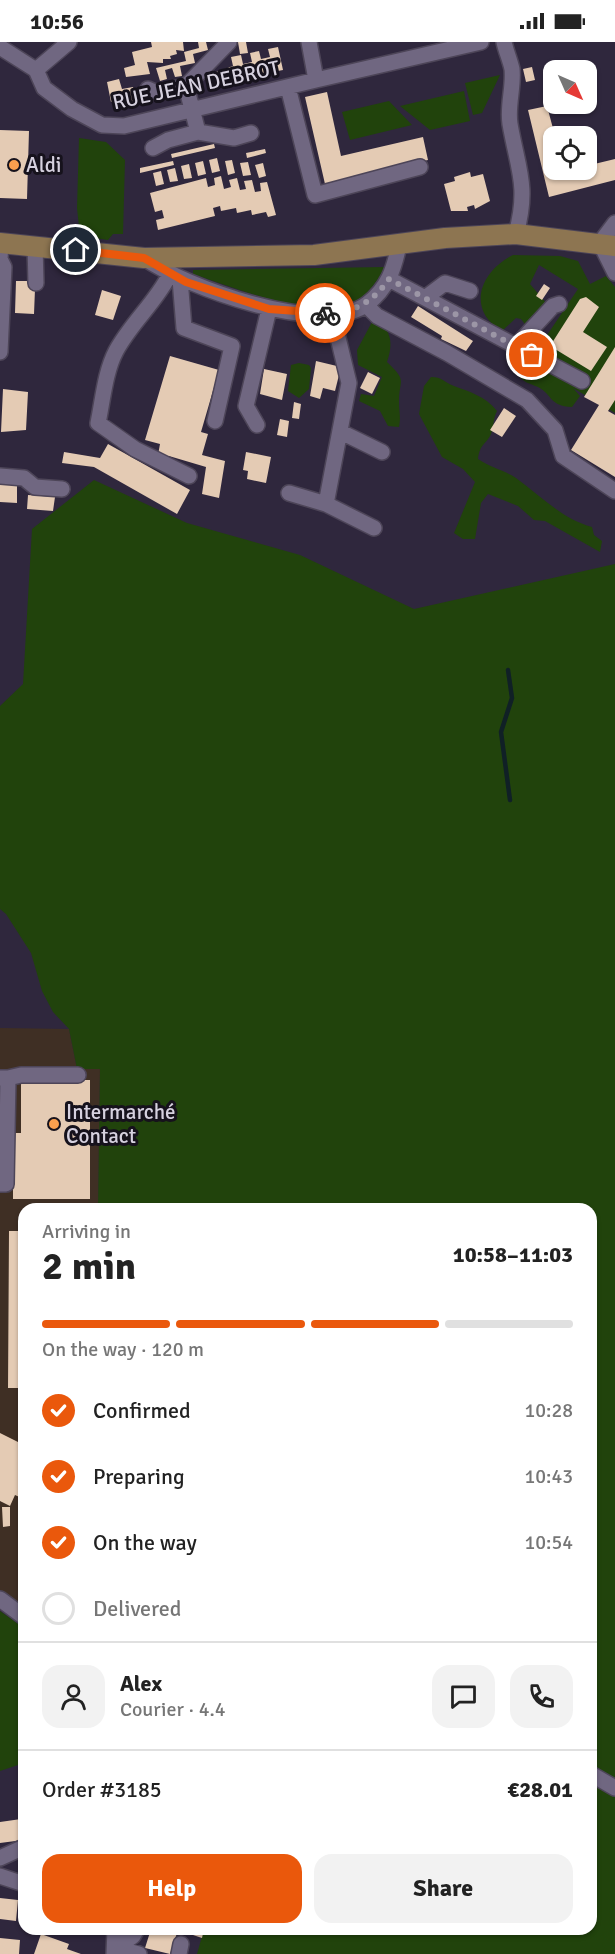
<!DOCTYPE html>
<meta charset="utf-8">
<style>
:root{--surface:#fff;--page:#f2f2f2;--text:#222;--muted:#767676;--line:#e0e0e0;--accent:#ea580c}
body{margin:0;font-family:Signika,sans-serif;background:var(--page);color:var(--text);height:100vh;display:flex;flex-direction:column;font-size:22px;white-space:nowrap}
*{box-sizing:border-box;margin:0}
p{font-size:20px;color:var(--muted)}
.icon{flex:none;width:33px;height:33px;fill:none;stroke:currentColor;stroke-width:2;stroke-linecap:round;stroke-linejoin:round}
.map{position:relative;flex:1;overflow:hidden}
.panel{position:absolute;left:18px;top:1161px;width:579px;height:732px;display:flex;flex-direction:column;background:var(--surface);border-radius:18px;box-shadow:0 2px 4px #0004}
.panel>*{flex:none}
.needle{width:39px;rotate:135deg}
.buttons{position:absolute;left:543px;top:18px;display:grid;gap:12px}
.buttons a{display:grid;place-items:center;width:54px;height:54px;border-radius:12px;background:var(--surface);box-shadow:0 2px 4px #0004;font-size:30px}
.pin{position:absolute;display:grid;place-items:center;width:51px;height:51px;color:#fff;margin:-26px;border:3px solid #fff;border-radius:50%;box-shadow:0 2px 6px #0007}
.courier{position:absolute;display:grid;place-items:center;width:60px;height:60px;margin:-30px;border:4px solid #ea580c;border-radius:50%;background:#fff;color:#222;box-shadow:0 2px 8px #0007}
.summary em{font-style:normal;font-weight:700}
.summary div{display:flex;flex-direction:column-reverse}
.summary{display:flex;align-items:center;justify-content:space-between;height:102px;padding:0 24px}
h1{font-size:39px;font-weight:700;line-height:45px}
.bar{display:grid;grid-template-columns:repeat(4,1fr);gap:9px 6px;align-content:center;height:72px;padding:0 24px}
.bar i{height:8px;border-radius:4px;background:var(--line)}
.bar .selected{background:var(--accent)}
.bar p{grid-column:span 4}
.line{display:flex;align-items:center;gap:15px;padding:0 24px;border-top:2px solid var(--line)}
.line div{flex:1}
.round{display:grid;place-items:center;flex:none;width:63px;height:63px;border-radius:18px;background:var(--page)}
ol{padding:0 24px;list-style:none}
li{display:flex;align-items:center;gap:18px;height:66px}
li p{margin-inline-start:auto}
li .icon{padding:6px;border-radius:50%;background:var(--accent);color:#fff;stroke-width:4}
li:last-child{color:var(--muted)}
li i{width:33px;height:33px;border:3px solid var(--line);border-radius:50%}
.button{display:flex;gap:12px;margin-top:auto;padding:12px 24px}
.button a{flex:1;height:69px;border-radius:18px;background:var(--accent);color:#fff;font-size:24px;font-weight:700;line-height:69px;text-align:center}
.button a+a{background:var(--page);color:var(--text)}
.status{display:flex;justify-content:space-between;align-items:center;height:42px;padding:0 30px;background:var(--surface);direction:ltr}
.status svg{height:16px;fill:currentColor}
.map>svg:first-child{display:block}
.commercial{fill:#3f2f24}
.green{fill:#21430c}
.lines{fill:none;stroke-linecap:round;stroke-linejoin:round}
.stream{stroke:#102026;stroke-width:4.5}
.building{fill:#e4cbb4}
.minor-casing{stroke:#4d4558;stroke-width:18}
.major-casing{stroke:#4d4558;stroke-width:22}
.minor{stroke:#706781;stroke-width:15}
.major{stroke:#8d7551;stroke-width:20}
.done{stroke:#9c96a6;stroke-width:6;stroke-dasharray:0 10.8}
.route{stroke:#ea580c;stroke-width:8}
.poi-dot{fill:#fa9f4e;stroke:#16121c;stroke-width:2}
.labels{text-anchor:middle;stroke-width:6;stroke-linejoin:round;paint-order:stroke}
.street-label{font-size:21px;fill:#d6d1df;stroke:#16121c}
.poi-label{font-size:21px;fill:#d6d1df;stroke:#16121c;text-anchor:start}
</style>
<div class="status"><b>10:56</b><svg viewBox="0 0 49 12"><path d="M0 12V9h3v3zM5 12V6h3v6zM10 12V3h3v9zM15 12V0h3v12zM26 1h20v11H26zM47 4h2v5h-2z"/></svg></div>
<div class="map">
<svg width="615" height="1912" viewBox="0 0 615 1912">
<rect width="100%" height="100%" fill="#2f273d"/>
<path class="commercial" d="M0,986L69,987L77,1027H100L98,1167H24V1567L0,1551Z"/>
<path class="green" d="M500,33L482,71L473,73L465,41Z
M464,49L470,79L430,88L400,64Z
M389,59L412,83L350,98L342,70Z
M79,96L106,100L125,118L123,192H113L108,198L80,194L77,166Z
M513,213L560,214L578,219L590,242L606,234L615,245V371L573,346L580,354L572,365C549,364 553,353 538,345C529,341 524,341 517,332L521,325L529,320L578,247L539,223L530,242L547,262L527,285L521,277L516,276L502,289C465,267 481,229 513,213Z
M385,225C378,237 369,253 355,259C308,277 238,247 193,232V228Z
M372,280C393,284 393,303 387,320C408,340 399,336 399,360C399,369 401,375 399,385L388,384L380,369L359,359L361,352L374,354L382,335L358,323L357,308Z
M299,321L309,323L311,326L309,347L299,356L288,349L291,323Z
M431,335C442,335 444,340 454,344C470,350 485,354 497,369C493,376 494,385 491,392C486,403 480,401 478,417C491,426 504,428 516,436C541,454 562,477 592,485L594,493L602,499L600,510L545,479L534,478L518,464L488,452L481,461L475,497H463L454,491L475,440L463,427L442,415L419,372L424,344Z
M94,438L187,481L300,513L414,567L615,522V1912H197L204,1887H591V1167H98L100,1027H77L69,987L53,970L42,949L31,911L6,872L0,867V664L23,642L32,487Z
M0,1569L24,1586V1721L0,1729Z"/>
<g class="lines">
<path class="stream" d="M508,628L512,656L501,690L510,758"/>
</g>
<path class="building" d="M151,0H183L184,9L176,8L177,12L170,14L171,17H163V21L147,20L150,32L126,35L124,26L135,23L132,10L152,5Z
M198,0H206L208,8L193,12L195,21L180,24L182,34L175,35L172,26L165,28L167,37L160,39L156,26L186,19L184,10L199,6Z
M238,0H246L248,11L240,12Z
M278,5L283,28L226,39L227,41L219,43L216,30L233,24L231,15L241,13L243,22L252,20L250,11L259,9L261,17L270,15L268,7Z
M532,25L535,38L526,40L523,27Z
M119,37L122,47L133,45L137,62L116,67L114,59L111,60L107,40Z
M327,50L341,114L423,95L428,118L325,142L305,55Z
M547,64L555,94L554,128H563V130L586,128V124L615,117V138L549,155L528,68Z
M0,88L29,89L27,157L0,156Z
M214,102L215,106L172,116L171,112Z
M265,107L266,111L247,116L246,111Z
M217,116L220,129L212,131L209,118Z
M232,118L235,131L228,133L225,119Z
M173,119L174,123L140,131V126Z
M203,119L206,132L198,134L195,121Z
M248,120L251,133L243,134L240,121Z
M263,121L266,134L259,136L255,123Z
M189,122L192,136L184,137L181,124Z
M175,126L178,139L170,140L167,128Z
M161,129L164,142L156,144L153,131Z
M470,130L471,135L483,132L490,159L475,167L474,163L467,165L468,169H451L444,142L455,139L454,135Z
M221,134L224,147L231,145L229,138L237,136L240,148L246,147L244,139L252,138L255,150L261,149L260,141L267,140L276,173L268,175L266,170L252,173L251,168L237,171L236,166L221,169L220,164L213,166L215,174L158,188L156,178L164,176L162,168L155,170L150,151L206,136L208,145L215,143L214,136Z
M16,239H30V246L35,247L34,272L15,271Z
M544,242L550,246L542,258L536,254Z
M102,248L121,254L113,278L95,273Z
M586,255L599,265L583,290L607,305L591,329L550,304L580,257Z
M418,264L473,299L466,309L441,297L442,294L411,275Z
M615,305V358L608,369L615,373V435L571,408L599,363L584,355Z
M170,314L219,328L201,390L208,392L202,413L225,419L219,456L202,452L206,425L169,414L168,417L158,413L160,402L145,398Z
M316,319L341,325L335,349L323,346L320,357L310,354Z
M264,327L287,332L282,358L260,352Z
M368,330L380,336L372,352L360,346Z
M3,347L28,350L26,388L1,390Z
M294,360L301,362L299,377L292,376Z
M504,366L516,374L502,395L490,388Z
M280,377L289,379L287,395L277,393Z
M108,402L190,448L177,472L94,425L62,421L64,410L100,416Z
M246,410L271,415L266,441L247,437L248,429L243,428Z
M0,439H17V461L0,460Z
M28,453L55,455L53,469L27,467Z
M21,1038H90V1157H13V1091H21Z
M9,1189H24V1346H8Z
M0,1391L24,1403V1457L15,1453L10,1464L0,1459Z
M2,1465H10V1484L3,1485Z
M21,1777L23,1798L0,1801V1780Z
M0,1856L18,1858L16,1879L0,1877Z
M151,1887H204L202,1896L178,1888L170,1912L145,1906Z
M41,1892L69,1902L67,1907L81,1912H34Z
M0,1896L20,1898L19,1912H0Z"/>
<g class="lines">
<defs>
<path id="minor" d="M229,0L186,44L198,90L234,96L251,91
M309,0L316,38L481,0
M504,0C506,9 510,18 512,27C514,45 507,64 510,82C518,128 529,144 516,192
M0,5L36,28L69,0
M36,28L44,46L72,67L102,83L124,84L316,38
M288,45L315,153L420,125
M148,47L157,51L186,44
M153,106L168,98L198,90
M615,181L600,201L615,231
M35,204L36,241
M144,216C185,245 323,295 367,262C388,246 394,227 399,203
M170,232C156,260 131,281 116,309C105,330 103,357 98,381L135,407L189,434
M180,237L184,286L232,304L215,379
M389,237L582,339
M425,256L445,241L470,249
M366,263L377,274L447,311L527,358L555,388L563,414L615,449
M332,271L349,341L326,462L374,486
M516,304L553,264L559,262
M0,310L4,225L0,217L1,201
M257,383L246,364L269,267
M341,390L382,410
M0,434L24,436L35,445L62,447
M289,451L326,462
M0,1036H8L6,1142H0
M8,1036L21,1033H78
M0,1557L24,1575
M591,1732L615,1746
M0,1816L24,1805
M0,1834L24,1842
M116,1906L133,1894L137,1887
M116,1906L139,1912
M114,1912L115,1887
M179,1912L181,1902"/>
<path id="major" d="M0,201L144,216L314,213L445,196L516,192L615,204"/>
</defs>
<use href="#minor" class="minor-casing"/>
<use href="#major" class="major-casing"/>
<use href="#minor" class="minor"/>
<use href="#major" class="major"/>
</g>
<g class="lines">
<path class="done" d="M325,271C354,271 373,260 389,237L532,313"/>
<path class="route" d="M76,208L144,216L186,240L269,267L325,271"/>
</g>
<g class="poi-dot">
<circle cx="14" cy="123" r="6"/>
<circle cx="54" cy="1082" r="6"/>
</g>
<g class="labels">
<g class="street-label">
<text transform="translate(196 43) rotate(-12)" y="7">RUE JEAN DEBROT</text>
</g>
<g class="poi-label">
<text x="26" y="130">Aldi</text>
<text x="66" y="1077">Intermarché<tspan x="66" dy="24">Contact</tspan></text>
</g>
</g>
</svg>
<div class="buttons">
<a><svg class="needle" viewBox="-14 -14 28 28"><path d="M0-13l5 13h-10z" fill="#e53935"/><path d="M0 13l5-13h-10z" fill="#767676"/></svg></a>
<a><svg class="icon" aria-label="locate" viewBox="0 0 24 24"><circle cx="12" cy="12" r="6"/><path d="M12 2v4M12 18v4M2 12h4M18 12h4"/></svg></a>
</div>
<div class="pin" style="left:532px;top:313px;background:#ea580c"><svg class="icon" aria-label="bag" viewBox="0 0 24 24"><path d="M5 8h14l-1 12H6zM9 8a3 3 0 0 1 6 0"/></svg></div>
<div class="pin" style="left:76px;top:208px;background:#1f2937"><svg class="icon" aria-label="home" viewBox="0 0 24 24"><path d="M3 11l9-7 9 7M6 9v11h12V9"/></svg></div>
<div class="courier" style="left:325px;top:271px"><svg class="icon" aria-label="bike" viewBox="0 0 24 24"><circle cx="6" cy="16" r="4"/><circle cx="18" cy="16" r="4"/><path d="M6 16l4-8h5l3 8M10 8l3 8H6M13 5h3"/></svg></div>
<section class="panel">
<div class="summary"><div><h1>2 min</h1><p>Arriving in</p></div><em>10:58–11:03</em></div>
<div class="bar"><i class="selected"></i><i class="selected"></i><i class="selected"></i><i></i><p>On the way · 120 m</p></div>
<ol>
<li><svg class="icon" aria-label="check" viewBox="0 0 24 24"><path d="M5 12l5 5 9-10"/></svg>Confirmed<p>10:28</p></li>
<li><svg class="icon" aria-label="check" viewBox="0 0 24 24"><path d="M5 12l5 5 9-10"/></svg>Preparing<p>10:43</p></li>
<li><svg class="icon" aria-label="check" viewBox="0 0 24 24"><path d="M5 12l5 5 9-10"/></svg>On the way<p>10:54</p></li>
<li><i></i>Delivered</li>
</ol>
<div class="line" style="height:108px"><a class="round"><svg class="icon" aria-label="person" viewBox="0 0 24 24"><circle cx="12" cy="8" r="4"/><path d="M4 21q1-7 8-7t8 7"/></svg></a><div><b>Alex</b><p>Courier · 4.4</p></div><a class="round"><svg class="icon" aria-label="chat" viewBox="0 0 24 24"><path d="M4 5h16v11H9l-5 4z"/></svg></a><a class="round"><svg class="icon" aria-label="phone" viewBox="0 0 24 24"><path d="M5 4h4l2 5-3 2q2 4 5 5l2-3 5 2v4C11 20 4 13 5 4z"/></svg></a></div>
<div class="line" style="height:78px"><div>Order #3185</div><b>€28.01</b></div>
<div class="button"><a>Help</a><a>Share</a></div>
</section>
</div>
